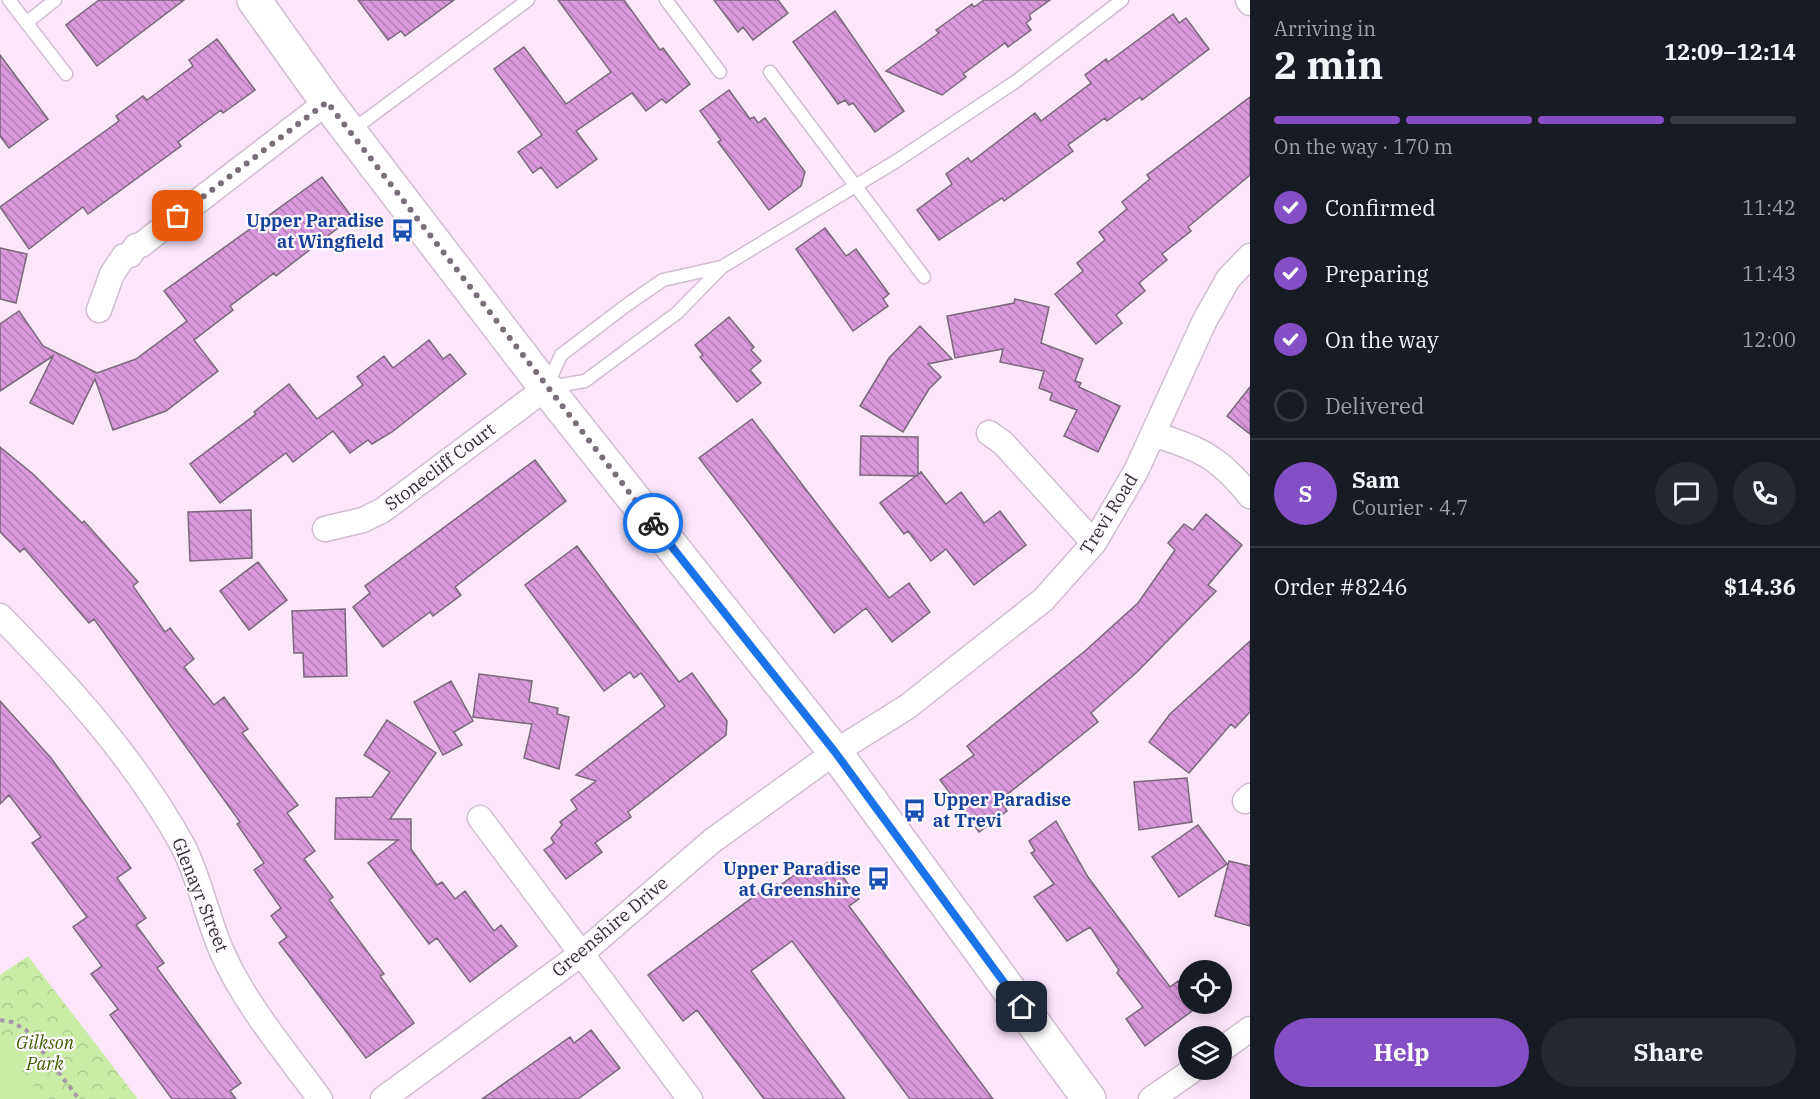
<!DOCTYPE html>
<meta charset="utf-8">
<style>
:root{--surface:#171b24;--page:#242831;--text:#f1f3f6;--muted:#9ea1a6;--line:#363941;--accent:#844ec5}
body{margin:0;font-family:"IBM Plex Serif",serif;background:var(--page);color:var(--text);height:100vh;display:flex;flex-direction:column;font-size:22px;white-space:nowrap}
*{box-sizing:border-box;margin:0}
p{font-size:20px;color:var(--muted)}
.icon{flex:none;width:33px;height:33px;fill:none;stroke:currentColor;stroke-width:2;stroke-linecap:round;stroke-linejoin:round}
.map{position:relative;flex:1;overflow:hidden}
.drawer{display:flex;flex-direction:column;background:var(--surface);width:570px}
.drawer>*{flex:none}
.buttons{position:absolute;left:1178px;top:960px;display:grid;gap:12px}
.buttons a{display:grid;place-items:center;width:54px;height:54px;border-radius:50%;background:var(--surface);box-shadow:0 3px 15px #0003;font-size:30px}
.pin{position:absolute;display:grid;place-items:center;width:51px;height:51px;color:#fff;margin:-26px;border-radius:12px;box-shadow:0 3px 9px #0006}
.courier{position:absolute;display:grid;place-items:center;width:60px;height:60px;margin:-30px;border:4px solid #1a73e8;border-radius:50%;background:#fff;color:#222;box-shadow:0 2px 8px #0007}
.overview em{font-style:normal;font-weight:700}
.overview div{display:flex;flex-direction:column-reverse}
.overview{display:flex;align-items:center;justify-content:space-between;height:102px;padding:0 24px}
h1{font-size:39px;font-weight:700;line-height:45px}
.bar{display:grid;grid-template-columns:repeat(4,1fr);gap:9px 6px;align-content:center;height:72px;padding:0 24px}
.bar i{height:8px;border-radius:4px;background:var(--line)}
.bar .current{background:var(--accent)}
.bar p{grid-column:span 4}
.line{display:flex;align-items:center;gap:15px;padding:0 24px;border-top:2px solid var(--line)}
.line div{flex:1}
.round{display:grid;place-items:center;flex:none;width:63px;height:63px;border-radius:32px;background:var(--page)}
ol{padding:0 24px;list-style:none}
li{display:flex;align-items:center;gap:18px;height:66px}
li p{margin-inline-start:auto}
li .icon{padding:6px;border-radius:50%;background:var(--accent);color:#fff;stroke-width:4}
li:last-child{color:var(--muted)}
li i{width:33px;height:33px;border:3px solid var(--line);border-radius:50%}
.cta{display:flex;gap:12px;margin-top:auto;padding:12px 24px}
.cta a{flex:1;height:69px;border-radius:36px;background:var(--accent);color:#fff;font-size:24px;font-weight:700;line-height:69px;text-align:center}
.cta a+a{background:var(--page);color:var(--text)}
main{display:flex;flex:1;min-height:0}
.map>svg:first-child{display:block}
.forest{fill:url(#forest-crowns)}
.pitch{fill:#cbeca6}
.building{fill:url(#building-back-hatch);stroke:#7a687b;stroke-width:1.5}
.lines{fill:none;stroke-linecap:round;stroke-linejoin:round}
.service-casing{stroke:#d1bdd2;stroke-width:15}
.minor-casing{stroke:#d1bdd2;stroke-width:27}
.secondary-casing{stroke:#d1bdd2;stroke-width:36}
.path{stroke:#a797a7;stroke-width:4;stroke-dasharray:4.5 4.5;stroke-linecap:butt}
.service{stroke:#fff;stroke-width:12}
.minor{stroke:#fff;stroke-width:24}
.secondary{stroke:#fff;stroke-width:33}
.done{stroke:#7a6e7a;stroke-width:6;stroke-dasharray:0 10.8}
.route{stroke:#1a73e8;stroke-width:8}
.labels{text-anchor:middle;stroke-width:4.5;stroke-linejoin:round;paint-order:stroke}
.transit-label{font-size:18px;font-weight:bold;fill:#164399;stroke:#fef9fe;text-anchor:end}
.street-label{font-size:18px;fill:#352d35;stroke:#fef9fe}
.park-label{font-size:18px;font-style:italic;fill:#416200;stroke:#fef9fe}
</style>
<main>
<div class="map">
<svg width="1250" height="1099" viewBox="0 0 1250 1099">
<defs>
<pattern id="forest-crowns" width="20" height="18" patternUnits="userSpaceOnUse" patternTransform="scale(1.5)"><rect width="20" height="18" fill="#cbeca6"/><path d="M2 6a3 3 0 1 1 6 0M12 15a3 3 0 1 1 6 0" fill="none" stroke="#afcb90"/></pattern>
<pattern id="building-back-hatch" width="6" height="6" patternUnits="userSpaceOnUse" patternTransform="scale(1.5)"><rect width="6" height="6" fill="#da99dd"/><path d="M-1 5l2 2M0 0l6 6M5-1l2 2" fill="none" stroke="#b27db4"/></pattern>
</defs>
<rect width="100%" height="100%" fill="#fbe6fb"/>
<path class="forest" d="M28,956L138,1099H0V975Z"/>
<path class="pitch" d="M9,1053L43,1099H0V1060Z"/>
<path class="building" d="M99,0H184L97,66L66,25Z
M358,0H454L405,36L401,31L388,40Z
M558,0H624L660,50L663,48L690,84L666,103L662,99L646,111L632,93L576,131L597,159L557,188L541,167L533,173L518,152L542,135L494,69L524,47L566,104L611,72Z
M714,0H778L788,13L753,40L743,27L738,32Z
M984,0H1050L1029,15L1031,19L1026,23L1031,30L1008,47L1005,43L963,74L966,77L942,95L886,71L939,33L936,30L972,4L974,7Z
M835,11L904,111L875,132L853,103L849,105L845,100L838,104L793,42Z
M1173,14L1179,23L1186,18L1209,49L1142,100L1140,97L1107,121L1105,118L1068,145L1073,151L1004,201L1002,198L939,240L917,210L952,184L946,174L968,158L971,162L1035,113L1041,121L1091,83L1085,75L1106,59L1108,62Z
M217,39L255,90L223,113L221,110L178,142L181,146L88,214L83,207L29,249L0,207L119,121L116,116L143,96L147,100L193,66L189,60Z
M0,55L48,119L9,148L0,136Z
M729,90L750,119L754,117L758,123L765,118L805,172L801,186L769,210L718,142L721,140L700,111Z
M1250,97V175L1188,227L1191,231L1162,254L1167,260L1139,283L1145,291L1116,315L1122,323L1096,344L1055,294L1083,271L1077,263L1105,240L1099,232L1127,209L1122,202L1150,179L1147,175Z
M322,177L352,217L276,276L274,273L230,306L233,310L194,340L218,371L166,411L113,430L95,379L73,424L30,403L53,356L0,391V324L19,311L43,346L97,373L136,359L187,321L164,291Z
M825,228L846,256L856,249L889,294L883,299L888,306L853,331L796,249Z
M0,248L27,254L16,303L0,299Z
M1015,299L1049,307L1041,343L1083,359L1075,381L1081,383L1079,387L1120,406L1098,452L1064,436L1077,410L1050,400L1052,393L1039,388L1044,371L1000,362L1003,349L955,358L947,316L1014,303Z
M729,317L754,347L751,350L761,361L750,370L761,383L737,402L700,357L703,355L695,345Z
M920,326L952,359L928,364L941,377L929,389L903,432L860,406L889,358Z
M429,340L443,359L450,354L466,374L392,432L372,444L368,440L350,453L333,431L293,462L286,453L220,503L190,464L256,414L254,412L289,384L317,419L363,385L357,377L384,356L393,368Z
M1250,387V434L1227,416Z
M752,419L889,598L909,583L930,612L892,642L866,608L834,633L699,458Z
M861,436L918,437V475L921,472L946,504L961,492L984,523L1000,511L1026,545L974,585L946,549L931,561L908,531L904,534L880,503L916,476L860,475Z
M0,447L33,474L82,523L84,521L138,582L133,586L165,632L170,628L194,659L184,667L214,705L224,697L248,729L242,733L298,805L287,813L315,851L304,859L333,897L329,900L384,974L380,976L414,1023L366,1058L279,943L287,937L271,916L281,908L254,870L264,863L237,824L240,822L94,619L89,623L24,548L20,552L0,532Z
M535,460L566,501L455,587L461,595L433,616L430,612L383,647L353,607L370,593L365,586Z
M251,510L252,558L190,561L188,512Z
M1206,514L1242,545L1208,585L1216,591L1138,671L1091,713L1098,722L1000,800L1007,811L979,832L940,780L974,755L967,746L1085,651L1138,603L1175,550L1168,543L1184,524L1193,530Z
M577,546L679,682L692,673L727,721L726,735L628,812L631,817L595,843L602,852L566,879L544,850L554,843L551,838L562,825L560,822L577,809L571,800L596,781L576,775L665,706L641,673L634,678L630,672L604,691L525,585Z
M258,562L287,600L249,630L220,591Z
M345,609L347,676L304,677L303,653H294L292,611Z
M1250,641V712L1235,728L1231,724L1189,773L1149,742L1170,714Z
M479,674L532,681L529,702L558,708L557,714L569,717L559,769L524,758L532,724L473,717Z
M451,681L473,721L454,732L462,745L443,755L414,702Z
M0,701L51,758L131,868L117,878L146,918L136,925L164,963L157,968L241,1083L230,1091L236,1099H172L110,1015L118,1009L91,974L102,966L73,927L87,917L32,843L41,837L9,795L0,804Z
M387,720L436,753L390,819H411V849L437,885L442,882L455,899L465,891L494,931L501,925L517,946L470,982L437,938L429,944L368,863L398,840L335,839L336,798L372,797L390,772L364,755Z
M1187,778L1192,822L1139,830L1134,782Z
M1056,821L1088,877L1170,987L1178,981L1188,996V1004H1193L1196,1008L1145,1046L1126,1019L1143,1007L1117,973L1119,970L1090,927L1067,941L1034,897L1054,884L1031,853L1035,851L1029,841Z
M1198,825L1227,864L1179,897L1152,857Z
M831,860L859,899L849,906L993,1099H910L792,941L751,971L845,1099H764L697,1010L683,1021L648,975L768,886L770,889L777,884L779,886L807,866L813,873Z
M1229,861L1250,866V926L1215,916Z
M591,1030L620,1068L578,1099H482L570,1037L574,1043Z"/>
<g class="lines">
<defs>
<path id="service" d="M9,0L66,74
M666,0L720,72
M26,23L55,0
M770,72L924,277
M351,131L528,0
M547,386L561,355L628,304L663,280L721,267
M550,387L585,381L677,313L722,267L898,160L1015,82L1122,0"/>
<path id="minor" d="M1248,0L1250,3
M99,310L112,274L124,256L130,255L136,246L141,245L327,102
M989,433L1003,443L1094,543
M1153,434C1201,449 1219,457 1250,496
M325,529L363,520L383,510L546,388
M0,616C68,685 136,760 183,846C200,879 207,918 222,952C246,1006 286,1052 320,1099
M1245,801L1250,796
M480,818L690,1099
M1221,1050L1250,1029
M383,1099L581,954L712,841L835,752L907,707L1043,600L1094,543L1136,471L1204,322L1228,279L1250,256
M1151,1099L1193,1070"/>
<path id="secondary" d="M254,0L327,102L546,388L835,752L1089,1099"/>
</defs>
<use href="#service" class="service-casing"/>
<use href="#minor" class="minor-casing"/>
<use href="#secondary" class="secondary-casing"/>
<path class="path" d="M0,1020L12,1022L26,1030L79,1099"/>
<use href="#service" class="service"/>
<use href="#minor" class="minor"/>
<use href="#secondary" class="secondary"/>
</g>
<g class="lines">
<path class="done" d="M178,216L327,102L653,523"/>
<path class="route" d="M653,523L835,752L1022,1007"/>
</g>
<defs>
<symbol id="bus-bare" viewBox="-9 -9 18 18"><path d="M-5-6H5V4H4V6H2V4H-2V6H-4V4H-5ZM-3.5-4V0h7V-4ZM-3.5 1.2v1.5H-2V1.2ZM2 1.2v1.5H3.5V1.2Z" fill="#1a4fb4" stroke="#fef9fe" stroke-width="2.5" paint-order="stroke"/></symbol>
</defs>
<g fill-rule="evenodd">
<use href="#bus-bare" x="386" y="214" width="33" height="33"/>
<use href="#bus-bare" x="898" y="794" width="33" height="33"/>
<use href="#bus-bare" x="862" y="862" width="33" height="33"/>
</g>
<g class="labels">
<g class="transit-label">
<text x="384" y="227">Upper Paradise<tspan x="384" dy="21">at Wingfield</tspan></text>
<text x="933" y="806" text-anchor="start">Upper Paradise<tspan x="933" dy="21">at Trevi</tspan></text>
<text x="861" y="875">Upper Paradise<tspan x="861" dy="21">at Greenshire</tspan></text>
</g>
<g class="street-label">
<text transform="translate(440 467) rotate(-37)" y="6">Stonecliff Court</text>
<text transform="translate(1109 514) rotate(-58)" y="6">Trevi Road</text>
<text transform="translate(200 895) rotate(68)" y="6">Glenayr Street</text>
<text transform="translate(610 927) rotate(-40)" y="6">Greenshire Drive</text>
</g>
<g class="park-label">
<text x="45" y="1049">Gilkson<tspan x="45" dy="21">Park</tspan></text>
</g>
</g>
</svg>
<div class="buttons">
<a><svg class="icon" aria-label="locate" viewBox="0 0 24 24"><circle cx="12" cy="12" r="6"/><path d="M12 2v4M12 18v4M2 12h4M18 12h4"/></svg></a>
<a><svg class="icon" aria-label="layers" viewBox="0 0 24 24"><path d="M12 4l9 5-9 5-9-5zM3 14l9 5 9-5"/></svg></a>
</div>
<div class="pin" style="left:178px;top:216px;background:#ea580c"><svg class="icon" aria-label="bag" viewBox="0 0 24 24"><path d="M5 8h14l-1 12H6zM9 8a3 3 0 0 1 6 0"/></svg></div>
<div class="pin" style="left:1022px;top:1007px;background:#1f2937"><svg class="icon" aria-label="home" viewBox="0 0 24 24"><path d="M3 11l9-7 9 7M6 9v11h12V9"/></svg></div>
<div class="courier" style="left:653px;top:523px"><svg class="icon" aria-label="bike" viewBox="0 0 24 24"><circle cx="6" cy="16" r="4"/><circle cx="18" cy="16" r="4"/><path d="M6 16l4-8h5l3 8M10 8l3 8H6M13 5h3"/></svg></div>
</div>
<section class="drawer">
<div class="overview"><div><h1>2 min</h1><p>Arriving in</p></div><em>12:09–12:14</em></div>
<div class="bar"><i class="current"></i><i class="current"></i><i class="current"></i><i></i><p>On the way · 170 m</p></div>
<ol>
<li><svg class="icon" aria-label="check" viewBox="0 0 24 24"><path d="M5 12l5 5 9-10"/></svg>Confirmed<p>11:42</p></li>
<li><svg class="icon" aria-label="check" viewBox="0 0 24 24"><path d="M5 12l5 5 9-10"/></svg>Preparing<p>11:43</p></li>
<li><svg class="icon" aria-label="check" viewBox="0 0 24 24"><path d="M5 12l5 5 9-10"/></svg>On the way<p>12:00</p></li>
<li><i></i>Delivered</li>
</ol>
<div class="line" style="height:108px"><b class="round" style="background:var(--accent);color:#fff">S</b><div><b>Sam</b><p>Courier · 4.7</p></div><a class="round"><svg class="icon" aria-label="chat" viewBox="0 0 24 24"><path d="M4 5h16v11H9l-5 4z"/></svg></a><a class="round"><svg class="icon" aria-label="phone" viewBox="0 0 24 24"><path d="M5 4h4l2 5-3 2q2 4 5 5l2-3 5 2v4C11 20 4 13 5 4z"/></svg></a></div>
<div class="line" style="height:78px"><div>Order #8246</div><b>$14.36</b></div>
<div class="cta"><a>Help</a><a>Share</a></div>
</section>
</main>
